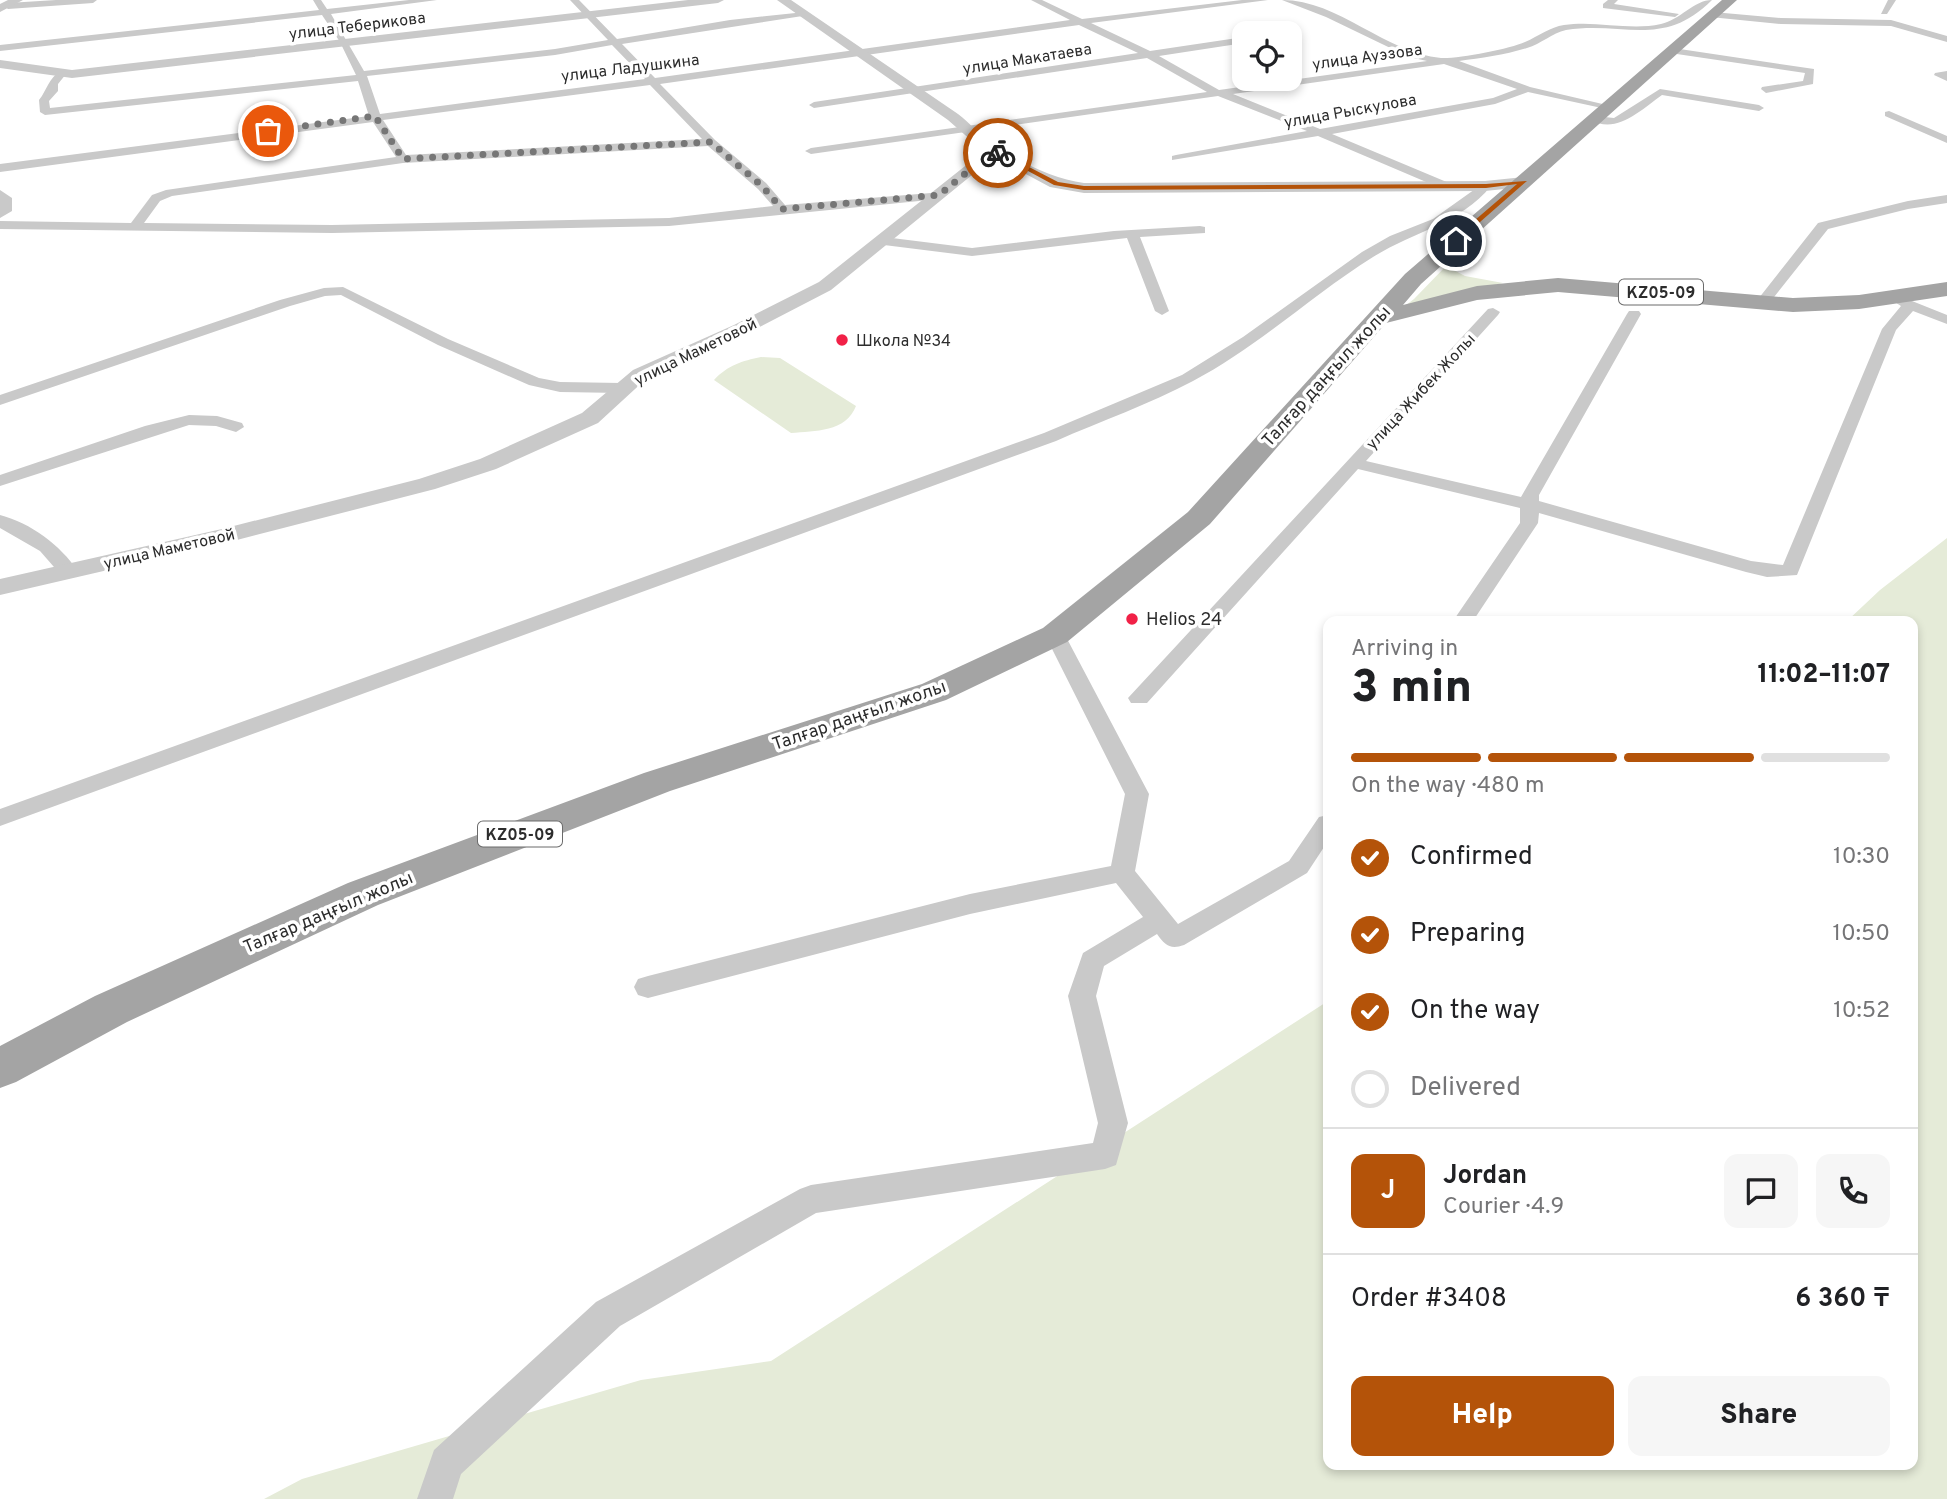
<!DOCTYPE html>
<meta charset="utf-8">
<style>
:root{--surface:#fff;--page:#f6f6f6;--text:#202124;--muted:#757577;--line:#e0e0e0;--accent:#b45309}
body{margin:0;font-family:Overpass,sans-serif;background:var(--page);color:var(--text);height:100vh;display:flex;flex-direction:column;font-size:26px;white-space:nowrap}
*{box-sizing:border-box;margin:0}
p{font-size:23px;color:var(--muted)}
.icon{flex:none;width:38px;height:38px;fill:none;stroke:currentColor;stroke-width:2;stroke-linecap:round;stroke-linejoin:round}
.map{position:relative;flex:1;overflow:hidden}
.details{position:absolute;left:1323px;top:616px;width:595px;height:854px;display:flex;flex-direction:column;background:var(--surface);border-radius:14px;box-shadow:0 4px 10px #0003}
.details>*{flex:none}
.buttons{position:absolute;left:1232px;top:21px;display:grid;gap:14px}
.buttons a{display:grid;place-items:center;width:70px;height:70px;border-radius:14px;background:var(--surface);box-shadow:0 4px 10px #0003;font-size:35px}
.pin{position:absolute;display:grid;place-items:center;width:60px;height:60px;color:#fff;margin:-30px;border:4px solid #fff;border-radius:50%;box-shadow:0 2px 7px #0007}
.courier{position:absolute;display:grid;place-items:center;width:70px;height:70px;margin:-35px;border:5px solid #b45309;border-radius:50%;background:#fff;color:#222;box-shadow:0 2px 9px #0007}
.head em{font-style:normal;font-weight:800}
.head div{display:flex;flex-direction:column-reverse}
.head{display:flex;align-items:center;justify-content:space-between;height:119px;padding:0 28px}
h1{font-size:46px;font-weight:800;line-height:52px}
.bar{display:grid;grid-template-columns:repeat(4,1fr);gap:10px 7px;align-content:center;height:84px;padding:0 28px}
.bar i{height:9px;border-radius:5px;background:var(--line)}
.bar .on{background:var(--accent)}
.bar p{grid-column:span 4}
.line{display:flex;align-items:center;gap:18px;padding:0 28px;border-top:2px solid var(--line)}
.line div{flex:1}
.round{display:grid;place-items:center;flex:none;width:74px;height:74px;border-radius:14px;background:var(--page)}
ol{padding:0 28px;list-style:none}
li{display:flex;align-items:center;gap:21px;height:77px}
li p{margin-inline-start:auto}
li .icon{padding:7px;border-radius:50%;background:var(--accent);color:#fff;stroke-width:4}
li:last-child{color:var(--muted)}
li i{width:38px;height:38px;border:4px solid var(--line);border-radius:50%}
.primary-button{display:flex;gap:14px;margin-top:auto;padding:14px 28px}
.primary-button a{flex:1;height:80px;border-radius:14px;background:var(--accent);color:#fff;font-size:28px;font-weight:800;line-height:80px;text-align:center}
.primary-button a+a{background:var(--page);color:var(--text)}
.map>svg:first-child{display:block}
.green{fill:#e5ebd8}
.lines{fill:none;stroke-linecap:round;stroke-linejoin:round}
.minor{fill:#c9c9c9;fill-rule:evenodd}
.tertiary{fill:#c9c9c9;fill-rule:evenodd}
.primary{fill:#a4a4a4;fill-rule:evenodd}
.route{fill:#b45309}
.done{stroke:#767676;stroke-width:7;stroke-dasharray:0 12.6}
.poi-dot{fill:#f12147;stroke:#fff;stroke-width:2.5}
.labels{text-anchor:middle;stroke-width:7;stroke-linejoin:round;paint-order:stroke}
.far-street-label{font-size:16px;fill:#2c2c2c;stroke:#fff}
.shield{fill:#fff;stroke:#6b6b6b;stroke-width:2}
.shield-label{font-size:16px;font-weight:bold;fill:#2c2c2c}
.far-poi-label{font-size:16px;fill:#2c2c2c;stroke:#fff;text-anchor:start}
.street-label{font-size:18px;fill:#2c2c2c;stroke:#fff}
.poi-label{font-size:18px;fill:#2c2c2c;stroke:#fff;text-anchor:start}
</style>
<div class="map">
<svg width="1947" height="1499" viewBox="0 0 1947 1499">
<rect width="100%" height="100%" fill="#fff"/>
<path class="green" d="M1446,266L1465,276L1503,283L1401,309L1414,299Z
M761,357L780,358L856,406C846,432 815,431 791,433L714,380C728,365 742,361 761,357Z
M1947,538V1499H264L302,1479L641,1380L771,1361L1328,1001V1465H1913V621H1847L1880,590Z"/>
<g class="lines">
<path class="minor" d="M56,0H97L93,3L8,9L4,6L8,3Z
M313,0H321L327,9L409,0H437L331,14L364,71L555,49L608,40L570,0H579L617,39L730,20L805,12L809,15L622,44L655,78L1070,20L1031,0H1042L1082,19L1242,0H1268L1091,23L1150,51L1244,37V43L1159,56L1219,90L1427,61L1409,57L1326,17L1282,0C1339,0 1385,53 1441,58C1457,59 1510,49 1525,42C1539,36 1550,27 1564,25C1596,20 1629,31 1661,24C1680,20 1694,0 1712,0C1663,49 1624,21 1566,30C1552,33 1541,44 1527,48C1505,55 1481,58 1459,61L1530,87L1611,106V110L1528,92L1495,104L1332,134L1449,183V189L1445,190L1318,136L1172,160V156L1176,155L1307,131L1218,96L811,154L805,151L811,148L1207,92L1147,58L814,108L809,105L814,102L1138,53L1079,25L660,84L715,140L766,183L785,205L943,192L945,195L939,199L669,226L332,233L0,229V221L131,223L152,195L166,190L396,157L373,122L0,172V164L369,116L358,81L45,115L40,112L39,100C47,90 49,77 61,71L66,74L58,84V91L49,101L50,108L356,75L340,42L322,15L0,51V45L319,10ZM612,45L645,79L380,114L367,76L555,55ZM1444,64L1517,89L1493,98L1320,129L1233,94ZM650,85L702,139L406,155L383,120ZM708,146L758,189L773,206L669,218L332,225L144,223L160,201L172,196L403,163Z
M1608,0H1618L1614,4L1679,14L1675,17L1603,8V4Z
M1888,0H1896L1887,14H1881Z
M1713,12L1781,18L1891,20L1947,36V42L1891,26L1781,24L1710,17L1709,15Z
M1286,30L1298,32L1290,35L1281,33Z
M1673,48L1814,69L1813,84L1766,93L1761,89L1762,87L1803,81L1805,73L1670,53V49Z
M1947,71V81L1934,75L1935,73Z
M1660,89L1759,105L1764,108L1759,111L1662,95C1641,110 1615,136 1590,119L1595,116L1614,118Z
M1889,111L1947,136V143L1885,116V112Z
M1485,182L1491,186C1460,224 1413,232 1373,257C1312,295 1258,347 1193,381C1150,404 1101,421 1056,441L0,826V809L1044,433L1182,375L1243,337L1362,252L1390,236L1433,219Z
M0,190L12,198V211L0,218Z
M1947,195V203L1908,209L1828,229L1767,306H1757L1755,303L1818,223L1908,201Z
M1200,226L1205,227V233L1140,237L1169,311L1162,315L1155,311L1127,238L972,256L884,245L877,241L884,237L972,248L1114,231Z
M343,287L448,339L539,378L560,382L621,383L629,388L621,393L560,392L529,385L438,345L341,295L325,296L290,306L0,405V395L280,300L324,288Z
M1897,295L1947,315V324L1913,311L1896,330L1797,575L1767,577L1746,572L1539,513L1538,523L1473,621H1453L1520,523V508L1358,469L1147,703H1131L1128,698L1488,309L1493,308L1500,312L1498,315L1366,461L1521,497L1627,314L1629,311H1639L1641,314L1539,495V501L1751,561L1783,565L1882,329L1901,306L1890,299Z
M189,415L217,416L242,423L244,427L236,432L216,426L189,425L0,486V475L145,426Z
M0,515C31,523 60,545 78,571L75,575H61L40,551L0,528Z
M1055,629L1062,631L1065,635L1149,794L1135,871L1178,924L1289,861L1319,817L1328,815V841L1307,873L1184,945C1170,950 1165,945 1157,934L1104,966L1096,996L1128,1123L1116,1165L1105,1169L816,1213L620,1326L461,1474L453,1499H417L434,1450L596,1302L800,1189L811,1185L1093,1143L1098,1123L1068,996L1083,953L1143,917L1116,883L970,914L648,998L638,995L634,987L638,979L648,976L970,894L1111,866L1125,794L1045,635L1048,631Z"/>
<path class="tertiary" d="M8,0H23L0,12V4Z
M688,0H724L718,3L72,78L0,68V60L72,70Z
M777,0H791L958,114C970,123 980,136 992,144C1019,161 1052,179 1084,183L1485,181L1524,177L1532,182L1524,187L1485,191L1084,193L1050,187L994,157L831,290L748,333L647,378L598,423L496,469L435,489L233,541L0,595V579L222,529L419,479L480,459L582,413L633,370L734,325L819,282L979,155L973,142L948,120Z"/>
<path class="primary" d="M1722,0H1737L1421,284L1403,305L1477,286L1558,278L1793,298L1859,295L1947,282V296L1859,309L1793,312L1558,292L1477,300L1386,323L1210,524L1067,642L946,700L670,791L378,905L127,1022L16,1082L0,1088V1046L95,996L348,883L644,773L922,684L1043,628L1188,512L1405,274Z"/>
</g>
<path class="route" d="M1000,152L1058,182L1084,186L1486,184L1527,181L1456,243L1453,239L1517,184L1486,188L1084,190L1054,185L995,153Z"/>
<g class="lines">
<path class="done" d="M268,131L375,116L403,159L711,142L762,186L782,209L939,195L987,156L985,146L998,153"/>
</g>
<g class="poi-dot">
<circle cx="842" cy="340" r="7"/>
<circle cx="1132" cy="619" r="7"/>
</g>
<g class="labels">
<g class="far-street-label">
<text transform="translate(357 25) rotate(-7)" y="6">улица Теберикова</text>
<text transform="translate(1367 56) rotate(-8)" y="6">улица Ауэзова</text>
<text transform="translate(1027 58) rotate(-9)" y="6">улица Макатаева</text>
<text transform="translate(630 67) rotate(-7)" y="6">улица Ладушкина</text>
<text transform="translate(1350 110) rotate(-10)" y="6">улица Рыскулова</text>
<text transform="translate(695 351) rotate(-26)" y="6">улица Маметовой</text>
<text transform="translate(1420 391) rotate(-47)" y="6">улица Жибек Жолы</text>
<text transform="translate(169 548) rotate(-13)" y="6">улица Маметовой</text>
</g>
<g class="shield">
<rect x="1619" y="279.5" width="84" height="25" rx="5"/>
<rect x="478" y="821.5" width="84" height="25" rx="5"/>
</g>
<g class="shield-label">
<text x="1661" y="298">KZ05-09</text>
<text x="520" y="840">KZ05-09</text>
</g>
<g class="far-poi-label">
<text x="856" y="346">Школа №34</text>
</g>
<g class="street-label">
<text transform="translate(1326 376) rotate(-48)" y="6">Талғар даңғыл жолы</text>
<text transform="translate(859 715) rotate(-19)" y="6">Талғар даңғыл жолы</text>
<text transform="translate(328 912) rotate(-23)" y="6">Талғар даңғыл жолы</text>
</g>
<g class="poi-label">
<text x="1146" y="625">Helios 24</text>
</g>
</g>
</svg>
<div class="buttons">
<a><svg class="icon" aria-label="locate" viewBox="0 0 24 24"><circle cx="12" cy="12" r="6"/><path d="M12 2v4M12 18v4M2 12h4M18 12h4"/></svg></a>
</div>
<div class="pin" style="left:268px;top:131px;background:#ea580c"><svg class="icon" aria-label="bag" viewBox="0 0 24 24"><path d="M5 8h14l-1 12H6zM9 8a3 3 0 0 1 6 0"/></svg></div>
<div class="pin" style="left:1456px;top:241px;background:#1f2937"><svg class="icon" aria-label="home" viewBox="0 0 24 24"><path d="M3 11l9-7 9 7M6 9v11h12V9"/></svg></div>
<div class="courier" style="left:998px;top:153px"><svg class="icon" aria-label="bike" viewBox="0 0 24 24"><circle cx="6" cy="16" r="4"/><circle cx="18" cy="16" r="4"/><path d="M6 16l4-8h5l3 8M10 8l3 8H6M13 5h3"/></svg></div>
<section class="details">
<div class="head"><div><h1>3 min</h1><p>Arriving in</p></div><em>11:02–11:07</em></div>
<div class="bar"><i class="on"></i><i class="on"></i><i class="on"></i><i></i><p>On the way · 480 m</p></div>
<ol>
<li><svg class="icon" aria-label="check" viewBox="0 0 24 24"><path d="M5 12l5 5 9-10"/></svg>Confirmed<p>10:30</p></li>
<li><svg class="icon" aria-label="check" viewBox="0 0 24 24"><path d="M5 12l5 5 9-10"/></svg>Preparing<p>10:50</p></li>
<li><svg class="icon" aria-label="check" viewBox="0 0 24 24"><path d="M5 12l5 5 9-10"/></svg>On the way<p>10:52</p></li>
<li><i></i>Delivered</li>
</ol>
<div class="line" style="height:126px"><b class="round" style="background:var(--accent);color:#fff">J</b><div><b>Jordan</b><p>Courier · 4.9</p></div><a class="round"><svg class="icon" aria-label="chat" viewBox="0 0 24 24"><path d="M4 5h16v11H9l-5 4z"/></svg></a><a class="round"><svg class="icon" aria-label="phone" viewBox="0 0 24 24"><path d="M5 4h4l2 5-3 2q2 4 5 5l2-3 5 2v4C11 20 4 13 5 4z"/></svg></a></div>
<div class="line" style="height:91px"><div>Order #3408</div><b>6 360 ₸</b></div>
<div class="primary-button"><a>Help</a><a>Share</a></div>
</section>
</div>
